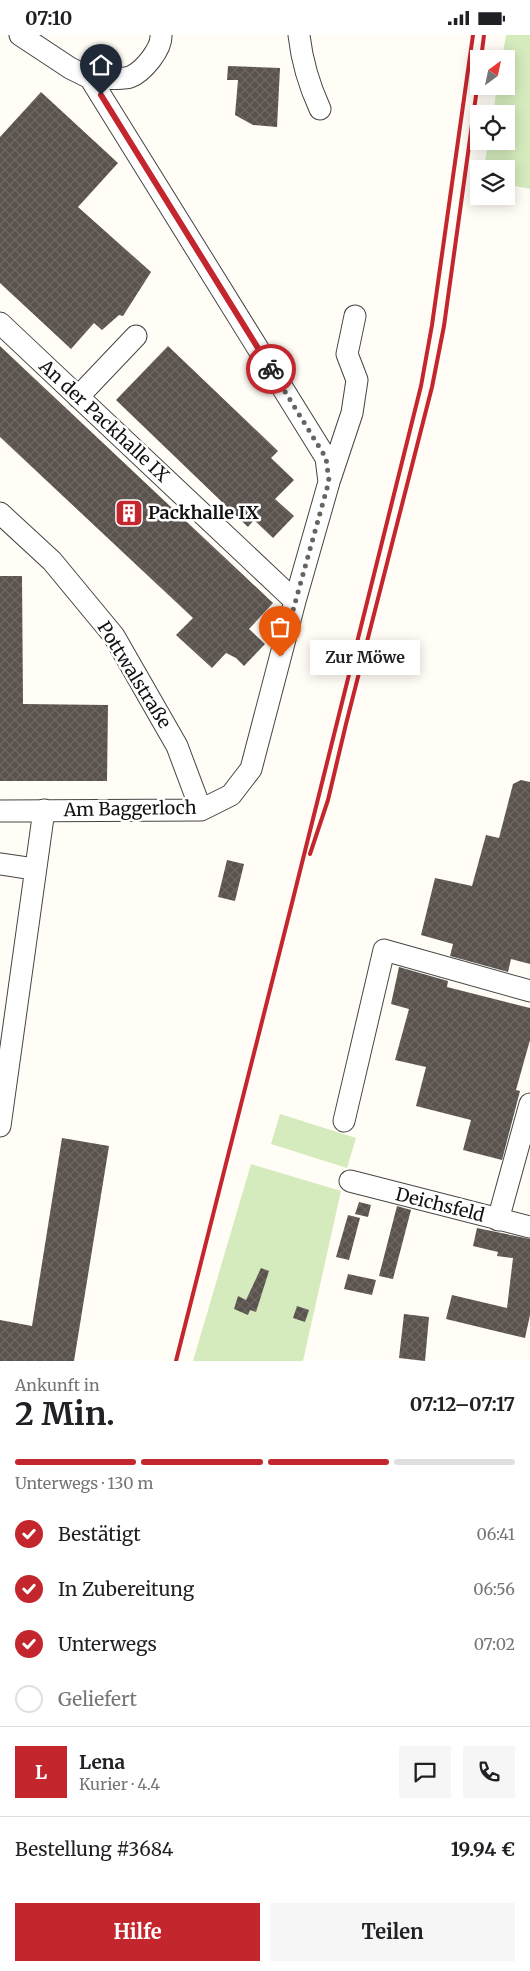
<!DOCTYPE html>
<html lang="de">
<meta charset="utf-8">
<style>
:root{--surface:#fff;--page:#f6f6f6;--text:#202124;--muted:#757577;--line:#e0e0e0;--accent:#c4262e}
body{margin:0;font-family:Merriweather,serif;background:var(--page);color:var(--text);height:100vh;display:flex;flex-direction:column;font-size:19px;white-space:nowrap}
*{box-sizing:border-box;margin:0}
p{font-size:16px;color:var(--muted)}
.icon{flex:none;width:28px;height:28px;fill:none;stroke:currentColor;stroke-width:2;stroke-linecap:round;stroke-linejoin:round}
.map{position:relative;height:1326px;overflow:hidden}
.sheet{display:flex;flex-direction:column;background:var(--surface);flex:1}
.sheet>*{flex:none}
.needle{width:32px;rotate:33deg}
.fabs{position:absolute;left:470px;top:15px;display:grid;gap:10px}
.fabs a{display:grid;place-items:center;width:45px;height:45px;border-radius:0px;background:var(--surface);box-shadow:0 2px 12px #0003;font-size:25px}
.pin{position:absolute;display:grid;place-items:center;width:42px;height:42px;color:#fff;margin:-51px -21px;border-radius:50% 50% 50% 0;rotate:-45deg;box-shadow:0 0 5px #0007}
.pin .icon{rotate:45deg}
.courier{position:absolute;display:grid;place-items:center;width:50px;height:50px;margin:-25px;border:4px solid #c4262e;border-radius:50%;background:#fff;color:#222;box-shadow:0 1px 6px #0007}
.bubble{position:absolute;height:35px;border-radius:0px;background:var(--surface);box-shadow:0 2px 12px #0003;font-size:16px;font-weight:700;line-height:35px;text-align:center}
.head em{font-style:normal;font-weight:700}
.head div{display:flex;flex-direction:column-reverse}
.head{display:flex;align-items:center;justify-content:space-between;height:85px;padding:0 15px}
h1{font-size:32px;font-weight:700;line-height:38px}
.bar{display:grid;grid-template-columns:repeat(4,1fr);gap:8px 5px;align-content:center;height:60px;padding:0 15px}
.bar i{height:6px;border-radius:4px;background:var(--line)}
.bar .on{background:var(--accent)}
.bar p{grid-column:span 4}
.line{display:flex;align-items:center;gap:12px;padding:0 15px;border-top:1px solid var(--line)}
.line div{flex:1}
.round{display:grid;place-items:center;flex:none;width:52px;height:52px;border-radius:0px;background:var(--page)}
ol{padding:0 15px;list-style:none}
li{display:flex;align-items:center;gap:15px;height:55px}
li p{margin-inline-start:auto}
li .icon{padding:5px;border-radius:50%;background:var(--accent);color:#fff;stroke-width:4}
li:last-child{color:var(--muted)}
li i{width:28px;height:28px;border:2px solid var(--line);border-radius:50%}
.primary-button{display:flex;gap:10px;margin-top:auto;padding:10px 15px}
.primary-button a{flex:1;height:58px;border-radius:0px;background:var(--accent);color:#fff;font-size:20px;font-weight:700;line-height:58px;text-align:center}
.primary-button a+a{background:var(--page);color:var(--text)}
.status{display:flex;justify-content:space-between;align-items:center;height:35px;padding:0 25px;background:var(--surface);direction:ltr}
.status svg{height:14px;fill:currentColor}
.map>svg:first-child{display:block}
.garden{fill:#d5ebbd}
.building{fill:url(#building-cross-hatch)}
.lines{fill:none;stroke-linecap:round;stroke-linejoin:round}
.minor-casing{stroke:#444;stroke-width:23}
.minor{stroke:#fff;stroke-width:21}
.rail{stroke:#c4262e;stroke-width:4}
.done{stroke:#646461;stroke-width:5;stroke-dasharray:0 9}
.route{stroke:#c4262e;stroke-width:6}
.labels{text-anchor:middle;stroke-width:5;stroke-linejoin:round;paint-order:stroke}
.street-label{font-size:18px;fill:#111;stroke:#fff}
.poi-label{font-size:18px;font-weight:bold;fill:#111;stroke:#fff;text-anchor:start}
</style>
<div class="status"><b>07:10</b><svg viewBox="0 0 49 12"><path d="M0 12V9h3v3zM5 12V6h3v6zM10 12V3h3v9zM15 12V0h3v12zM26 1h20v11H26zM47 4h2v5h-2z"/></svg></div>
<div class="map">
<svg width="530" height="1326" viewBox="0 0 530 1326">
<defs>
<pattern id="building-cross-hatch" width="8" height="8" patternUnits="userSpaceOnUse" patternTransform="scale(1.25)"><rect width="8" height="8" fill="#5a524d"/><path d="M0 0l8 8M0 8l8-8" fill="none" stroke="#6d6662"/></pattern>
</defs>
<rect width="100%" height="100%" fill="#fffdf5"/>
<path class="garden" d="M506,0H530V154L506,149V134H484L488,106H506V79H493L497,51H506V24H502Z
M280,1079L356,1103L347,1133L271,1109Z
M251,1129L341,1156L303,1326H193Z"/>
<path class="building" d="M228,31L280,33L277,92L253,90L235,80L238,45H227Z
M41,57L118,128L78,172L151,237L123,281L119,280L102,295L94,288L71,314L0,248V102Z
M0,311L273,568L249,594L265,609L244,631L236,623L226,618L212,633L176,600L193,583L0,402Z
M168,311L278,416L271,423L294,445L275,464L294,481L273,503L254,485L248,492L116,365Z
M0,541H22L23,669L108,670L107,746H0Z
M521,745L530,747V929L511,924L508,937L450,921L453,909L421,900L435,843L472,851L486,800L499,803L513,749Z
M227,825L244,829L235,866L218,862Z
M399,932L448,946L447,952L530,973V1005L516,1055L520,1056L502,1125L463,1115L471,1085L416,1071L426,1032L395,1025L409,974L391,969Z
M62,1103L109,1111L74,1326H0V1285L32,1291Z
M359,1167L371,1170L368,1182L355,1179Z
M397,1171L411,1175L393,1244L379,1241Z
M348,1180L360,1183L349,1225L336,1222Z
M477,1193L530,1204V1280L525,1303L446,1284L452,1260L507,1273L513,1223L497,1221L498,1217L473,1211Z
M261,1233L269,1236L256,1277L250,1275L248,1280L234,1274L238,1261L246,1265Z
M348,1239L376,1245L372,1260L344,1254Z
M297,1271L309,1275L305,1287L293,1283Z
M404,1279L429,1282L425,1326L399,1323Z"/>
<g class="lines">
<defs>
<path id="minor" d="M299,0C302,27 309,50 320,74
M90,43C100,43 121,45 130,42C143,37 162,14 161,0
M0,288L295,566
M78,362L136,301
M330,444L352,378L357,345L347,319L355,281
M0,478L52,526L114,601L177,711L201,775
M0,776L201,775L231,760L251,734L295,566L329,447L326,423L90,43L70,33L20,0
M0,829L34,834
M344,1086L384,915L530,956
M0,1091L44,775
M350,1146L530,1192
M498,1185L530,1069"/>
</defs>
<use href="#minor" class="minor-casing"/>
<use href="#minor" class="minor"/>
<path class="rail" d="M481,24L484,0
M310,819L328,765L346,689L432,352L444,291L479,39
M176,1326L292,868L421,351L432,290L473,0"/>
</g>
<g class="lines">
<path class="done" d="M271,334L326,423L329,446L280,622"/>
<path class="route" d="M101,60L271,334"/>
</g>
<defs>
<symbol id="building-square" viewBox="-11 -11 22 22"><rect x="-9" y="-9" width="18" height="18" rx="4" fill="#c4262e" stroke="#fff"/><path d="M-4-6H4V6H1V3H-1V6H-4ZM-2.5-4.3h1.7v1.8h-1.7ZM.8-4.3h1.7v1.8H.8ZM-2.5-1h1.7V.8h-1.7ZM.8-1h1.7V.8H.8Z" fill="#fff"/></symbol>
</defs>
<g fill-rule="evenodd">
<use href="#building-square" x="113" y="462" width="32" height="32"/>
</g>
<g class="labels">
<g class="street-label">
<text transform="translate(104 386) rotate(43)" y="6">An der Packhalle IX</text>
<text transform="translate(134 640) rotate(58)" y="6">Pottwalstraße</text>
<text transform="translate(130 774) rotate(-1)" y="6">Am Baggerloch</text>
<text transform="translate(440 1170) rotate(14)" y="6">Deichsfeld</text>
</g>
<g class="poi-label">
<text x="148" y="484">Packhalle IX</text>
</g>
</g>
</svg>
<div class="fabs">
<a><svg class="needle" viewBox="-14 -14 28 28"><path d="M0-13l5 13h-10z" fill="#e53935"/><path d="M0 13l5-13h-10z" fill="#757577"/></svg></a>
<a><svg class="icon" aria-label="locate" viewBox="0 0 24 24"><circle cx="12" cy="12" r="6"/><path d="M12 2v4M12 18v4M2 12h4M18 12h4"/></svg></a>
<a><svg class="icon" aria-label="layers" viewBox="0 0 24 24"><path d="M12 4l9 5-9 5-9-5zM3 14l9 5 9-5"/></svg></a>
</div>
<div class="pin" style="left:280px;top:622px;background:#ea580c"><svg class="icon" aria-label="bag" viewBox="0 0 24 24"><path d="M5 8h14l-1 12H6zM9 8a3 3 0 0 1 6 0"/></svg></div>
<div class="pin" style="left:101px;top:60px;background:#1f2937"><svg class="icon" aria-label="home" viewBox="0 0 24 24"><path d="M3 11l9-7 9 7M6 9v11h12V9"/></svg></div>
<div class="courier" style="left:271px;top:334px"><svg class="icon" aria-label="bike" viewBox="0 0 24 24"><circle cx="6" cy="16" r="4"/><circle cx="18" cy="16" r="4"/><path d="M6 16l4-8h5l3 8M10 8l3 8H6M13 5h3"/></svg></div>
<div class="bubble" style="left:310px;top:605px;width:110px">Zur Möwe</div>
</div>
<section class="sheet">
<div class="head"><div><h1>2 Min.</h1><p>Ankunft in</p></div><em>07:12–07:17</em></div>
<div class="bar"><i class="on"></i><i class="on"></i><i class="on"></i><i></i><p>Unterwegs · 130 m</p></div>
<ol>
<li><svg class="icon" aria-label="check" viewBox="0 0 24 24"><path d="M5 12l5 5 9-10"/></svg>Bestätigt<p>06:41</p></li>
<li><svg class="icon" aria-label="check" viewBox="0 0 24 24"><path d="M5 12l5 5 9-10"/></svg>In Zubereitung<p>06:56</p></li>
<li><svg class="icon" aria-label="check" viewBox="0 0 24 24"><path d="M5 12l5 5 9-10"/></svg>Unterwegs<p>07:02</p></li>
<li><i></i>Geliefert</li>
</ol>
<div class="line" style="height:90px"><b class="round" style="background:var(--accent);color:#fff">L</b><div><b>Lena</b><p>Kurier · 4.4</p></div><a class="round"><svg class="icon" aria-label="chat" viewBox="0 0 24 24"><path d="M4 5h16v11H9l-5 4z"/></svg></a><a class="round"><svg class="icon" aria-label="phone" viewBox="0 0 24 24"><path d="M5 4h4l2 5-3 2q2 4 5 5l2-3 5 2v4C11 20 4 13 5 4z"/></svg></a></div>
<div class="line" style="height:65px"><div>Bestellung #3684</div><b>19.94 €</b></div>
<div class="primary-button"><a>Hilfe</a><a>Teilen</a></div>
</section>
